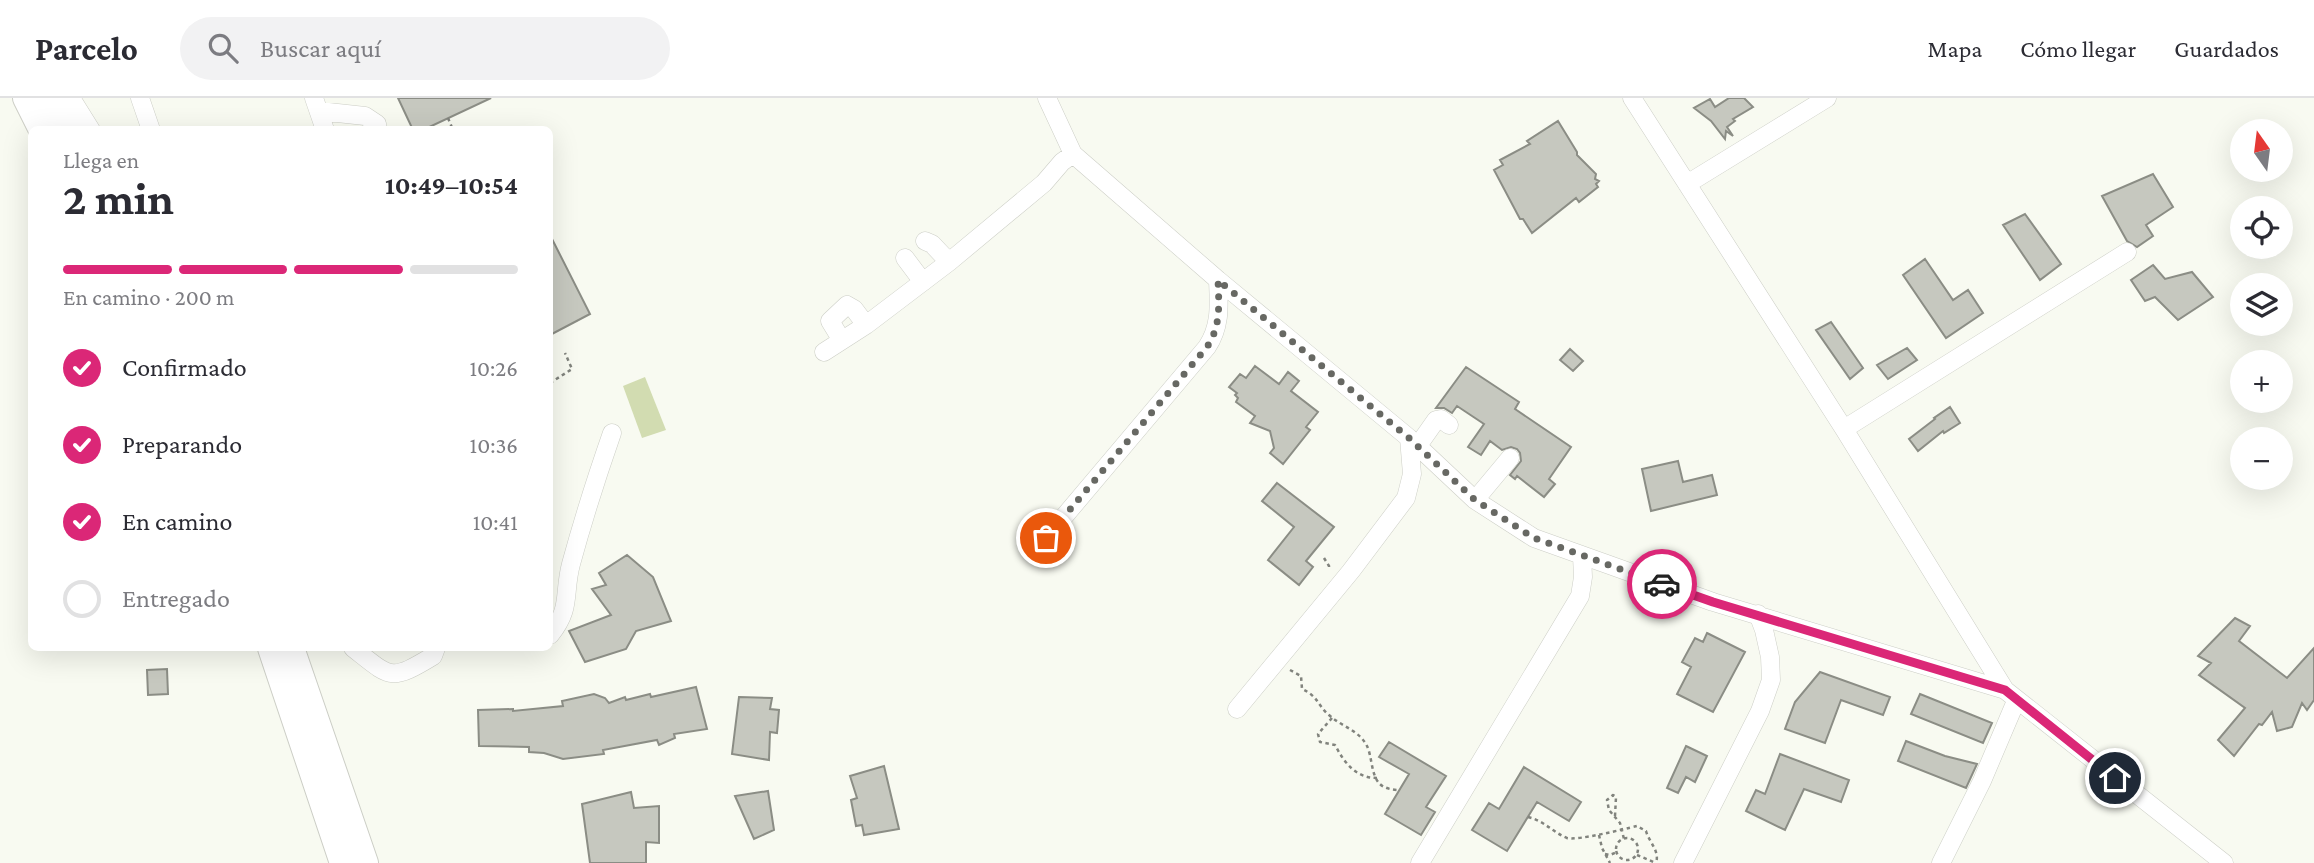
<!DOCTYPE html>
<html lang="es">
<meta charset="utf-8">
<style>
:root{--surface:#fff;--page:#f2f2f3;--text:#2b2b33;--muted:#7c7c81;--line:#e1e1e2;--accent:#db2777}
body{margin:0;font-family:"Crimson Pro",serif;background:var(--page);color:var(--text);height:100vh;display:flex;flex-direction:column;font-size:26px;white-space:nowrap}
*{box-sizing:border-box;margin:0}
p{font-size:23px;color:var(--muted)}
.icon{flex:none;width:38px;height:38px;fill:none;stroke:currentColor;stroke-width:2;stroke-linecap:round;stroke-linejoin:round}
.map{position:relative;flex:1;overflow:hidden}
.details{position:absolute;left:28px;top:28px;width:525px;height:525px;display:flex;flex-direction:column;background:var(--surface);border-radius:10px;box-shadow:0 7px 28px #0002}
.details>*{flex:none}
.needle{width:46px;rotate:346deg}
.fabs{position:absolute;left:2230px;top:21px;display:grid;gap:14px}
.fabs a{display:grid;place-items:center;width:63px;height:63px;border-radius:50%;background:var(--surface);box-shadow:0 7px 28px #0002;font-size:35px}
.pin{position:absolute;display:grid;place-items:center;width:60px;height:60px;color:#fff;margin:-30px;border:4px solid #fff;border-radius:50%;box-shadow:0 2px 7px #0007}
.courier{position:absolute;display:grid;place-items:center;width:70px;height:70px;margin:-35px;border:5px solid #db2777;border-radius:50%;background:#fff;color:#222;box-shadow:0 2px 9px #0007}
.summary em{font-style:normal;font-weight:700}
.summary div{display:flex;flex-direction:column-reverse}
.summary{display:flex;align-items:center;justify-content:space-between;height:119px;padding:0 35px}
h1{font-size:46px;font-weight:700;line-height:52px}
.bar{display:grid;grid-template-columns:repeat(4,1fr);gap:10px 7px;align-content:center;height:84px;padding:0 35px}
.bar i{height:9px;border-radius:5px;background:var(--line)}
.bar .active{background:var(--accent)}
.bar p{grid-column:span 4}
ol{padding:0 35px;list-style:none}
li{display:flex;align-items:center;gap:21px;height:77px}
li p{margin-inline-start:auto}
li .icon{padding:7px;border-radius:50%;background:var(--accent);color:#fff;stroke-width:4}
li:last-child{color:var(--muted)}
li i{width:38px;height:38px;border:4px solid var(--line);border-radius:50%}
header{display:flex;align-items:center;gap:42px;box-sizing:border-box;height:98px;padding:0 35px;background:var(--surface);border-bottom:2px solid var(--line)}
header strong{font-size:33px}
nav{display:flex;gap:38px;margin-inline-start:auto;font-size:24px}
.search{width:490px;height:63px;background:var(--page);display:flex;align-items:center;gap:18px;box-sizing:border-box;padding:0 24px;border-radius:38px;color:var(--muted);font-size:26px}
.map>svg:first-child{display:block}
.green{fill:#d2dcb1}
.building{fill:#c6c8bf;stroke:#8b8d85;stroke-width:2}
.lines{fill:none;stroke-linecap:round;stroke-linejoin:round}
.minor-casing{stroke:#cccec6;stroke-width:19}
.highway-casing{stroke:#cccec6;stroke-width:28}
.path{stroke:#81837d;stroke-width:2.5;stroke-dasharray:3.5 3.5;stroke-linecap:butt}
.minor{stroke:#fff;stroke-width:18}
.highway{stroke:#fff;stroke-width:26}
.done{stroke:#676863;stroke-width:7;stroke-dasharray:0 12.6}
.route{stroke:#db2777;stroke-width:9}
</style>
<header>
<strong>Parcelo</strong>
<div class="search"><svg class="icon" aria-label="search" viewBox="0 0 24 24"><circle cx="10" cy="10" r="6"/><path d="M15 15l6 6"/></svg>Buscar aquí</div>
<nav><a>Mapa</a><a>Cómo llegar</a><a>Guardados</a></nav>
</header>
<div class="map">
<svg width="2314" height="765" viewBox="0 0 2314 765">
<rect width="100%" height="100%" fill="#f8faf1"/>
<path class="green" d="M645,279L666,332L642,340L623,288Z"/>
<path class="building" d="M398,0H491L423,32H413Z
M1729,0H1744L1753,9L1733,21L1735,23L1727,29L1733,38L1726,33L1725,41L1711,23L1694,10L1710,1L1715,9Z
M1558,23L1577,54V57L1596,76L1595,81L1599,83L1596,86L1598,89L1579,104L1576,100L1532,135L1523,121H1520L1494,72L1503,67L1500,62L1530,46L1527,43Z
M2153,76L2173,109L2146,127L2153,138L2137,149L2127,143L2102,98Z
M2025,116L2061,166L2040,182L2003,127Z
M550,137L590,216L550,237Z
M1925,161L1953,202L1968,192L1983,215L1946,240L1903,177Z
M2153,167L2165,181L2192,174L2213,199L2178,222L2155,199L2145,203L2131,182Z
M1831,224L1863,270L1850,281L1816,232Z
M1907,250L1917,262L1888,281L1877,267Z
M1570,251L1583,263L1573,273L1560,262Z
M1255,268L1279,286L1288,274L1299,283L1291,293L1318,314L1306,329L1310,332L1283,366L1270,355L1274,350L1270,333L1250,325L1255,318L1236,304L1238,300L1235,297L1237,295L1229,289L1240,276L1246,280Z
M1466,269L1519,304L1515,311L1571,349L1549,381L1555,386L1544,399L1517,378L1515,381L1510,377L1521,363L1520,355L1517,351L1511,349L1502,352L1490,343L1481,357L1468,349L1484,326L1457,308L1452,315L1444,310H1436Z
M1950,309L1960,325L1944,335L1943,333L1918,353L1909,341L1935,321L1934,320Z
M1678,363L1683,384L1712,377L1717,397L1651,413L1642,371Z
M1277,385L1334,429L1306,463L1313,469L1299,487L1268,462L1294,429L1262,403Z
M627,457L653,479L671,523L636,533L626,551L585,564L569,533L611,517L592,491L606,487L599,475Z
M2235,520L2250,528L2239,543L2287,580L2314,550V602L2307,612L2302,605L2292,629L2277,633L2272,614L2262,627L2259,626L2234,658L2218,642L2245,610L2199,577L2211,565L2198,558Z
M1707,535L1745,554L1713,614L1677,596L1691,569L1682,564L1695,540L1703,544Z
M167,571L168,596L148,597L147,572Z
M1820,574L1890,599L1883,617L1841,602L1825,645L1785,631L1795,604Z
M696,589L707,631L674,636L675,640L659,647L657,642L603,652L604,656L563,661L544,655L529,654V649L479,648L478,612L513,611V613L563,608L562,603L594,596L605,600L609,605L625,599L626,602L650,596L651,599Z
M1920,596L1992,625L1983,645L1911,616Z
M739,599L772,600L770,611L779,612L777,635L770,634L769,662L732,656Z
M1906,643L1945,658L1977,666L1966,690L1898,663Z
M1389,644L1446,678L1426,709L1435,714L1421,737L1385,716L1409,676L1379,659Z
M1686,648L1707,658L1695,684L1686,679L1678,695L1667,690Z
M1780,656L1849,682L1841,704L1804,691L1785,732L1746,713L1756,692L1765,696Z
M884,668L899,731L864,737L862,727L856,728L851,702L857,700L850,678Z
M1524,669L1581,704L1569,723L1537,704L1507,753L1472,732L1489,705L1499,711Z
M768,693L774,732L754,741L735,698Z
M631,694L634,710L659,708V745L646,744V765H590L582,706Z"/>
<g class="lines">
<defs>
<path id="minor" d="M71,0L91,32
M140,0L151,32
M314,0L325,32
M1047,0L1073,56L1218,182L1409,340L1475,402L1534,440L1713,504L2005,592
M1632,0L1844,331L2005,592L2224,765
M319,13L365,18L377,26L378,32
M1687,86L1827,0
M925,143L932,146L949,164
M905,160L923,184
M841,241L830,223L847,207L854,211L866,227
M824,254L866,227L949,164L1044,85L1062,64L1073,56
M1844,331L2127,154
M1417,349L1436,322L1441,321L1449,327
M1475,402L1510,360
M1046,440L1207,249C1221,228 1219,207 1218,182
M550,537C572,510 563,496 571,466C583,422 597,378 612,335
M353,550C391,580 390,584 433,558L436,550
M1237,611L1351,473L1406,400L1412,376L1409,340
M1420,765L1580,498L1583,479L1582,458
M1683,765L1760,613L1771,582L1770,559L1764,532L1758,516
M1941,765L1982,683L2016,603"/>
<path id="highway" d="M26,0L42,32
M49,0L66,32
M271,550L343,765
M291,550L365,765"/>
</defs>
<use href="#minor" class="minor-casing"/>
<use href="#highway" class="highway-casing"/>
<path class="path" d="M448,20L453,32
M550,285L572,271L565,255
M1324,460L1329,468V472
M1290,572L1301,578L1302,591C1318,598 1318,608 1329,617C1342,629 1359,632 1367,648C1372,658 1371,676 1379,685C1383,690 1392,692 1399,692
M1332,620L1318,636L1320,644L1335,647C1344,664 1355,680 1377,680
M1615,718L1616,699L1613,697L1607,702L1609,712L1620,725L1624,741
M1528,719C1545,723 1552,734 1567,740C1577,743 1624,731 1637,728L1646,733C1649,744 1660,753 1656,765
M1599,737L1602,750L1610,765
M1616 751a11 11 0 1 1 22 0a11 11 0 1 1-22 0Z
M1605,756L1610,757L1617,754
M1637,757L1656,765"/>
<use href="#minor" class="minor"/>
<use href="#highway" class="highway"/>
</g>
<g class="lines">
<path class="done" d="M1046,440L1207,249C1221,228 1219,207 1218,182L1409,340L1475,402L1534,440L1662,486"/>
<path class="route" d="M1662,486L1713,504L2005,592L2115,680"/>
</g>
</svg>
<div class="fabs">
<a><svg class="needle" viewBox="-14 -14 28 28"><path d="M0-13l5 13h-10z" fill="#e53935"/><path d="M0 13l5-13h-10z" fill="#7c7c81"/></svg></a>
<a><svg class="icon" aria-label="locate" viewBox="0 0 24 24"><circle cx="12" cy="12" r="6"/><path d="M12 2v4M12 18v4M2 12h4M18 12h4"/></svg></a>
<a><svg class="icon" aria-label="layers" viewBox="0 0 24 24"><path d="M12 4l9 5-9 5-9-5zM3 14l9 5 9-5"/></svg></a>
<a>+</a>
<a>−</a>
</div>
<div class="pin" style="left:1046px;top:440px;background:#ea580c"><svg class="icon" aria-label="bag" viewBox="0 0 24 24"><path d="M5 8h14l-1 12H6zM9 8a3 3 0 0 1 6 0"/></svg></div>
<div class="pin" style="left:2115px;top:680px;background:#1f2937"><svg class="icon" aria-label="home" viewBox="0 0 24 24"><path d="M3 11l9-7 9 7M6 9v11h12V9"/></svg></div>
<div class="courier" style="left:1662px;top:486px"><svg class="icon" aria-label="car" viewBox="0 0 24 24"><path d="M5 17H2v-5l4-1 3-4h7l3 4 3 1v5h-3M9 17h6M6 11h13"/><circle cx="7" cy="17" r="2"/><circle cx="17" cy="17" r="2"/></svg></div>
<section class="details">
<div class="summary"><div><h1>2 min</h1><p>Llega en</p></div><em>10:49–10:54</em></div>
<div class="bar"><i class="active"></i><i class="active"></i><i class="active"></i><i></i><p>En camino · 200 m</p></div>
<ol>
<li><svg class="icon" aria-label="check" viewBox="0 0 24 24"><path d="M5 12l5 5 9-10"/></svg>Confirmado<p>10:26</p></li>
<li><svg class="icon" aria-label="check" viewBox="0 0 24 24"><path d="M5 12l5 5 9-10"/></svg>Preparando<p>10:36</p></li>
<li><svg class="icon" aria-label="check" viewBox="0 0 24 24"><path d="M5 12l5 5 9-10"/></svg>En camino<p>10:41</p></li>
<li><i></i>Entregado</li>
</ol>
</section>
</div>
